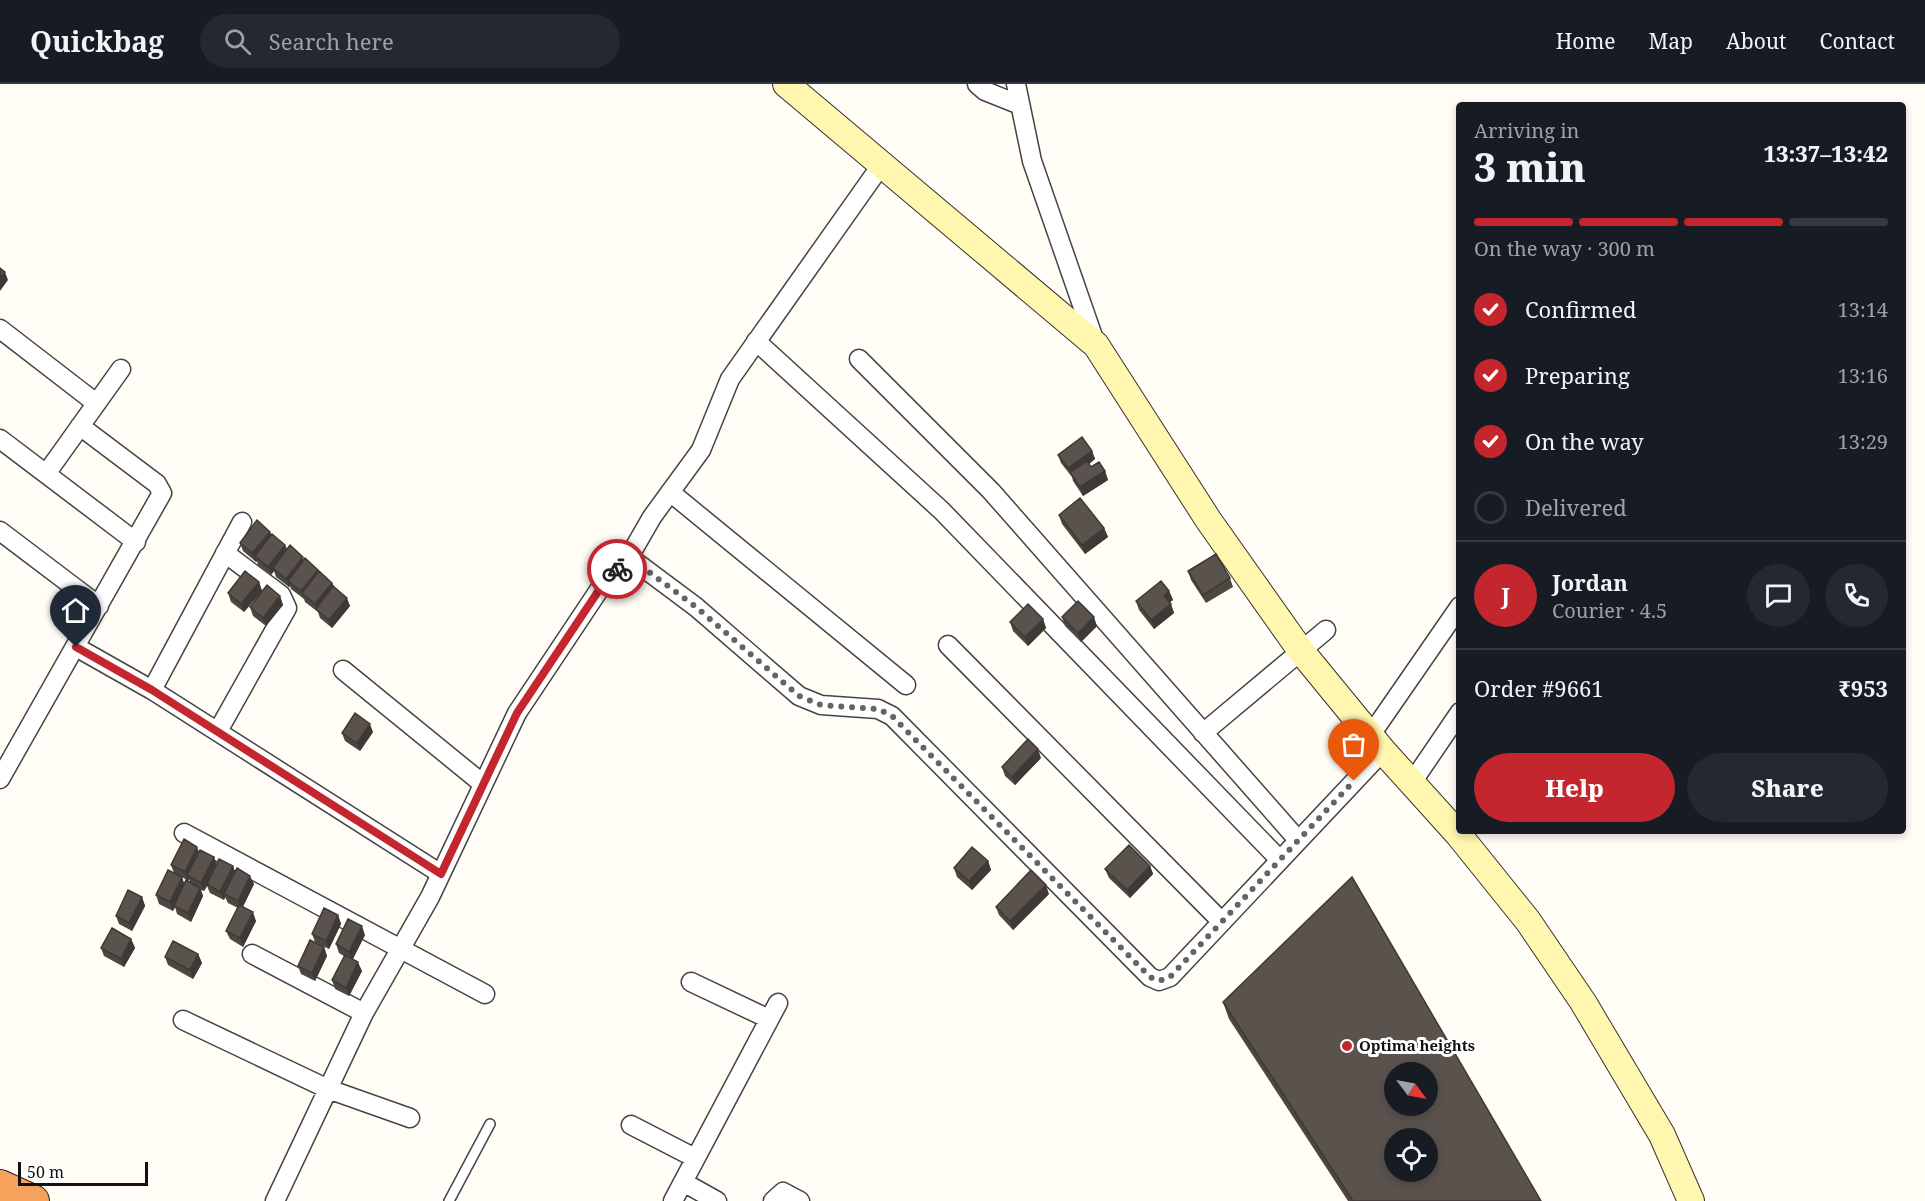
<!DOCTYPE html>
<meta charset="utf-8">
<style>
:root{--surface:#171b24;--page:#242831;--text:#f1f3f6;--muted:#9ea1a6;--line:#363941;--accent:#c4262e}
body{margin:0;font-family:"Noto Serif",serif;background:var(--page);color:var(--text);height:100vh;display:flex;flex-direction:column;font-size:22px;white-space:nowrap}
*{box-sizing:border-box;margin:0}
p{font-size:20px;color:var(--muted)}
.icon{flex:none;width:33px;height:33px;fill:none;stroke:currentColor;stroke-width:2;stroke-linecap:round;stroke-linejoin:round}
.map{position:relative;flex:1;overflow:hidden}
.sheet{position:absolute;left:1456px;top:18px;width:450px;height:732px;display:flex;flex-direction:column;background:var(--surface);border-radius:6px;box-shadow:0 3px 9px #0003}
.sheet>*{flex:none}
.needle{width:39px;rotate:122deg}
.controls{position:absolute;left:1384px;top:978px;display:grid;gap:12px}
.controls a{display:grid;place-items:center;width:54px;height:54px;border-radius:50%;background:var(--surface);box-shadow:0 3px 9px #0003;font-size:30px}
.scale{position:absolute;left:18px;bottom:15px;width:130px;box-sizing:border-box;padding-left:6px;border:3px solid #111;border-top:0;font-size:16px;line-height:21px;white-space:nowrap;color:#111;-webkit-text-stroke:4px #fff;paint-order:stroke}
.pin{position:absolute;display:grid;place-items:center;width:51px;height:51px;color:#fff;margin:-62px -26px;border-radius:50% 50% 50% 0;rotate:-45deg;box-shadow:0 0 6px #0007}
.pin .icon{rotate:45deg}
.courier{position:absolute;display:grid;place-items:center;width:60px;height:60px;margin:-30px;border:4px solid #c4262e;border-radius:50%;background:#fff;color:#222;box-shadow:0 2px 8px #0007}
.summary em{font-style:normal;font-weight:800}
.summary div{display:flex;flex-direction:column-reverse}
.summary{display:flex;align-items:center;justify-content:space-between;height:102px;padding:0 18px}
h1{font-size:39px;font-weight:800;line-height:45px}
.bar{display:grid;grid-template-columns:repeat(4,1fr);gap:9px 6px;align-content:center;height:72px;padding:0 18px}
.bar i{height:8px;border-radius:4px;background:var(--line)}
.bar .current{background:var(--accent)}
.bar p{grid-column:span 4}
.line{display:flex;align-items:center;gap:15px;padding:0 18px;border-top:2px solid var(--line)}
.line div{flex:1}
.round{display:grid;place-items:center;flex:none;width:63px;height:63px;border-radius:32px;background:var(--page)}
ol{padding:0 18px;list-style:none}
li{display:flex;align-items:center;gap:18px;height:66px}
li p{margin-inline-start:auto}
li .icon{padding:6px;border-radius:50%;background:var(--accent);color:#fff;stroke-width:4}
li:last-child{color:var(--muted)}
li i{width:33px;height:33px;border:3px solid var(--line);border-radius:50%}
.cta{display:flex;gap:12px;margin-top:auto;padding:12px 18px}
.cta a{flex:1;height:69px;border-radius:36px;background:var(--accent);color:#fff;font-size:24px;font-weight:800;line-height:69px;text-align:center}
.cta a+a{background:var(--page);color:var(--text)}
header{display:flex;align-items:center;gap:36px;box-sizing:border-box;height:84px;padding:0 30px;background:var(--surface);border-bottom:2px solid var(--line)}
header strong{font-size:28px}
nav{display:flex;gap:33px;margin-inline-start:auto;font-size:21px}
.search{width:420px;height:54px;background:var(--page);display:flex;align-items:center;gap:15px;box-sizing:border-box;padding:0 21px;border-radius:33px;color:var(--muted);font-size:22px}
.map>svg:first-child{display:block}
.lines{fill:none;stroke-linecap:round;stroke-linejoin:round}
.lane-casing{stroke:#444;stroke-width:12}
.street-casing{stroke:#444;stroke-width:21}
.secondary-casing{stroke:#333;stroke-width:28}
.highway-casing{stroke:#222;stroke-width:34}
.lane{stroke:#fff;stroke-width:9}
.street{stroke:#fff;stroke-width:18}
.secondary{stroke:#fff6b0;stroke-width:26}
.highway{stroke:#f5a25d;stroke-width:32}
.wall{fill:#4d4742;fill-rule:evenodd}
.shaded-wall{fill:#3f3936}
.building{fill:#5a524d;stroke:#3f3936;stroke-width:1.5;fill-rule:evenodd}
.done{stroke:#646461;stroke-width:6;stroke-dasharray:0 10.8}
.route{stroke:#c4262e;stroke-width:8}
.poi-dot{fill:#c4262e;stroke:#fff;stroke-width:2}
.labels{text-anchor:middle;stroke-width:6;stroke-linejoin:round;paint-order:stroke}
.poi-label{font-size:15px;font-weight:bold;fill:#111;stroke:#fff;text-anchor:start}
</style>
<header>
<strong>Quickbag</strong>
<div class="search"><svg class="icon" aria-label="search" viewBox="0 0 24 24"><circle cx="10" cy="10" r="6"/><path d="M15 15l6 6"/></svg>Search here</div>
<nav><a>Home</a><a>Map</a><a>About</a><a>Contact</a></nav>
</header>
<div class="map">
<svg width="1925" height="1117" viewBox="0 0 1925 1117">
<rect width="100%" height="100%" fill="#fffdf5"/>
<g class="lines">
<defs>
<path id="lane" d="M449,1117L490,1040"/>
<path id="street" d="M977,0L985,7L1020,21
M1016,0L1032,77L1096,261
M0,245L96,319
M756,257L942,427L1279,775
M859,275L991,407L1298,756
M0,355L136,458
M46,390L121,285
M670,408L906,601
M0,447L99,522
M629,473L696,523L799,612L821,621L878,625L892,632L1150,893L1159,897L1170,893L1383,667
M948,561L1221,837
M76,563L152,606L441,790
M343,586L483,700
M152,606L242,438
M218,647L287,524L281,511L225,469
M1203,649L1326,546
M1370,652L1460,522
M0,695L162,409L157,400L80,342
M1411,700L1460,628
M184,749L485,910
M252,870L364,929
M691,898L769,935
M183,936L328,1005L410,1034
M631,1041L695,1074
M683,1098L717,1117
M275,1117L364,929L430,813L517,629L605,497L629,473L652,433L701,366L730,295L882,80
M673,1117L778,919
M773,1117L783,1108L800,1117"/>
<path id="secondary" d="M786,0L1096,261L1209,437L1301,567L1383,667L1458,750L1528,837L1583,918L1662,1051L1691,1117"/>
<path id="highway" d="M0,1102L33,1117"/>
</defs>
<use href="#lane" class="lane-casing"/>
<use href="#street" class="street-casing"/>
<use href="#secondary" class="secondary-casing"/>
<use href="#highway" class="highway-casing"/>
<use href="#lane" class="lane"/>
<use href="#street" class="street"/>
<use href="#secondary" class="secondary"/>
<use href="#highway" class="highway"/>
</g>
<path class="wall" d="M1092,367L1095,375L1089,380L1091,383L1105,387L1108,396L1083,412L1073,397L1072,393L1061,379L1058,371Z
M1059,431L1104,444L1108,453L1085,470L1062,440Z
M270,448L271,451L285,461L287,465L318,486L332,499L334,502L350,522L332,544L320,534L318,528L305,518L304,515L291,505L290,502L289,503L276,493L274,487L271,491L258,481L257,477L256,478L243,467L240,459Z
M1188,487L1230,494L1233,503L1206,519L1191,496Z
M259,498L262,507L244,528L231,518L228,509Z
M1169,507L1173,516L1170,518L1174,529L1154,545L1139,526L1136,517Z
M280,512L283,521L266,542L253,532L250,523Z
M1062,533L1097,542L1081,558L1065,542Z
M1043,535L1046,544L1028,562L1013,547L1010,538Z
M373,648L360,667L345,657L342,649Z
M1041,674L1015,701L1005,692L1002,683Z
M199,768L214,773L216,781L233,782L235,788L254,800L243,823L256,837L243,863L230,855L226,847L238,824L228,819L225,813L224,816L210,809L207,802L204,807L201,806L203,812L191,838L177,830L175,823L173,827L159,820L156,811L174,789L171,781ZM182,793L188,797L189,795L190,798L184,800Z
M988,777L991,786L972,806L957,793L954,784Z
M1150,782L1153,790L1130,814L1109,794L1105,785Z
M1049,810L1013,846L999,831L996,823Z
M142,813L145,822L132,847L119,840L116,832Z
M338,831L341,840L329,865L315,858L312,850Z
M365,851L353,875L362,887L349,912L335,905L332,896L344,872L339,869L336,860Z
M131,855L135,864L124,883L104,872L101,864Z
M324,863L327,872L315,897L301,890L298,882Z
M198,870L202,879L193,895L168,881L165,873Z
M1223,918L1541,1117H1348L1229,935Z"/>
<path class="shaded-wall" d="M5,188L8,196L0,207V194Z
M1092,367L1095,375L1073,392L1070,388L1072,393L1068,384Z
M1105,387L1108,396L1083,412L1080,403Z
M1104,444L1108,453L1085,470L1082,461Z
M270,448L273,456L255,472L257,477L256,478L252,469Z
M285,461L288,470L273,484L274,487L271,491L268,483Z
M303,473L306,482L288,497L290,502L289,503L286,495Z
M318,486L321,495L302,509L304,516L301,507Z
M259,498L262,507L244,528L241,520Z
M332,499L335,507L317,525L315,520Z
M1169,507L1173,516L1167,520L1164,512Z
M280,512L283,521L266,542L263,534Z
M347,514L350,522L332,544L329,536Z
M1171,520L1174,529L1154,545L1151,536Z
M1094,533L1097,542L1081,558L1078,549Z
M1043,535L1046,544L1028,562L1025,553Z
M370,640L373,648L360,667L357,659Z
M1038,665L1041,674L1015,701L1012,693Z
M197,763L200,771L187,791L189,795L188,797L185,788Z
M214,773L217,782L204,807L201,799Z
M988,777L991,786L972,806L969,797Z
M233,782L236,791L224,810L225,813L224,816L220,808Z
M1150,782L1153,790L1130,814L1127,806Z
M250,792L254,800L241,826L238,817Z
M182,793L185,802L174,822L175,823L173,827L170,818Z
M1046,801L1049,810L1013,846L1010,837Z
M200,804L203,812L191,838L188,829Z
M142,813L145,822L132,847L129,839Z
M253,828L256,837L243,863L240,854Z
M338,831L341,840L329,865L326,857Z
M362,842L365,851L352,876L349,868Z
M131,855L135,864L124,883L121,875Z
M324,863L327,872L315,897L312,889Z
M198,870L202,879L193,895L190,886Z
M358,878L362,887L349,912L346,904Z"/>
<path class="building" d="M0,184L5,188L0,194Z
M1082,353L1092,367L1068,384L1058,371Z
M1087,377L1091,383L1099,378L1105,387L1080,403L1070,388Z
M1080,414L1104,444L1082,461L1059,431Z
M257,436L270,448L252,469L240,459Z
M272,450L285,461L268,483L255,472Z
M290,461L303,473L286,495L273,484Z
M1216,470L1230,494L1203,511L1188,487Z
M305,474L318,486L301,507L288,497Z
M245,487L259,498L241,520L228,509Z
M319,487L332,499L315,520L302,509Z
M1161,497L1169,507L1164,512L1171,520L1151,536L1136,517Z
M267,501L280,512L263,534L250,523Z
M333,502L347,514L329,536L316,525Z
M1078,517L1094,533L1078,549L1062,533Z
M1028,520L1043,535L1025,553L1010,538Z
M355,629L370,640L357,659L342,649Z
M1028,655L1038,665L1012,693L1002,683Z
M184,755L197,763L185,788L171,781Z
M1129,761L1150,782L1127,806L1105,785Z
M972,763L988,777L969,797L954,784Z
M200,766L214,773L201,799L187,791Z
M219,775L233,782L220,808L207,800Z
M237,784L250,792L238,817L224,810Z
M168,786L182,793L170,818L156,811Z
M1031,786L1046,801L1010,837L996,823Z
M1352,793L1541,1117H1353L1223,918ZM1395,988H1428V1022H1395ZM1395,1054H1428V1088H1395Z
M186,796L200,804L188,829L174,822Z
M128,806L142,813L129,839L116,832Z
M239,821L253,828L240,854L226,847Z
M324,824L338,831L326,857L312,850Z
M348,835L362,842L349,868L336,860Z
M112,844L131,855L121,875L101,864Z
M310,856L324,863L312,889L298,882Z
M173,857L198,870L190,886L165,873Z
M345,871L358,878L346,904L332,896Z"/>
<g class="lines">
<path class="done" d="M617,485L629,473L696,523L799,612L821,621L878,625L892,632L1150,893L1159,897L1170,893L1354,697"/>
<path class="route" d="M76,563L152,606L441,790L517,629L605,497L617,485"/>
</g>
<circle class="poi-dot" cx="1347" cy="962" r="6"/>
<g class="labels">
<g class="poi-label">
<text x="1359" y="967">Optima heights</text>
</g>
</g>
</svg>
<div class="controls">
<a><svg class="needle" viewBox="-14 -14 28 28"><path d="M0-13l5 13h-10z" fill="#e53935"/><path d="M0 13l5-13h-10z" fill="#9ea1a6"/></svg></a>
<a><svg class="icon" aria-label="locate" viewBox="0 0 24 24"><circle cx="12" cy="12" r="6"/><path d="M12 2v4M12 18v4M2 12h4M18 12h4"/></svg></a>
</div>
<div class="scale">50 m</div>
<div class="pin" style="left:1354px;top:697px;background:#ea580c"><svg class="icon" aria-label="bag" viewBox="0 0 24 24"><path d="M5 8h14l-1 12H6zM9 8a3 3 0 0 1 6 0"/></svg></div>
<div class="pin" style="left:76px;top:563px;background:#1f2937"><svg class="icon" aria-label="home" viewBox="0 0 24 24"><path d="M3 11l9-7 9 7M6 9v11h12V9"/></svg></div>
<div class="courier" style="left:617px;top:485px"><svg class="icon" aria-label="bike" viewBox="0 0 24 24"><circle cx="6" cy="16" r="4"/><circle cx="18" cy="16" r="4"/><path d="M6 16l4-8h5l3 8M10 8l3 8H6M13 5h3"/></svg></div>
<section class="sheet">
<div class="summary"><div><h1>3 min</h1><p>Arriving in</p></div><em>13:37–13:42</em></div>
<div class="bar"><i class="current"></i><i class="current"></i><i class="current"></i><i></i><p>On the way · 300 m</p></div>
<ol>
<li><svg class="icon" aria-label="check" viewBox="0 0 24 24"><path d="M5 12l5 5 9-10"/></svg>Confirmed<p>13:14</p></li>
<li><svg class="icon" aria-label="check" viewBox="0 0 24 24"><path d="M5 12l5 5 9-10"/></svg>Preparing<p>13:16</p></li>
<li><svg class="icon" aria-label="check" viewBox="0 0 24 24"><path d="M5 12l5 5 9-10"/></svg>On the way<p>13:29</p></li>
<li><i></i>Delivered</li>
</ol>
<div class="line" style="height:108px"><b class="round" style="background:var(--accent);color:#fff">J</b><div><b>Jordan</b><p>Courier · 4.5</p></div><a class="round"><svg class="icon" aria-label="chat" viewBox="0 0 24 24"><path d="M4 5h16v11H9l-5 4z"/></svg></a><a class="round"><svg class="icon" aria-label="phone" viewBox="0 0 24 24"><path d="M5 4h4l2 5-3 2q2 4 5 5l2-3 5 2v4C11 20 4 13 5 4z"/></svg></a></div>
<div class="line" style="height:78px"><div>Order #9661</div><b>₹953</b></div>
<div class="cta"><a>Help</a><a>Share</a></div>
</section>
</div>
